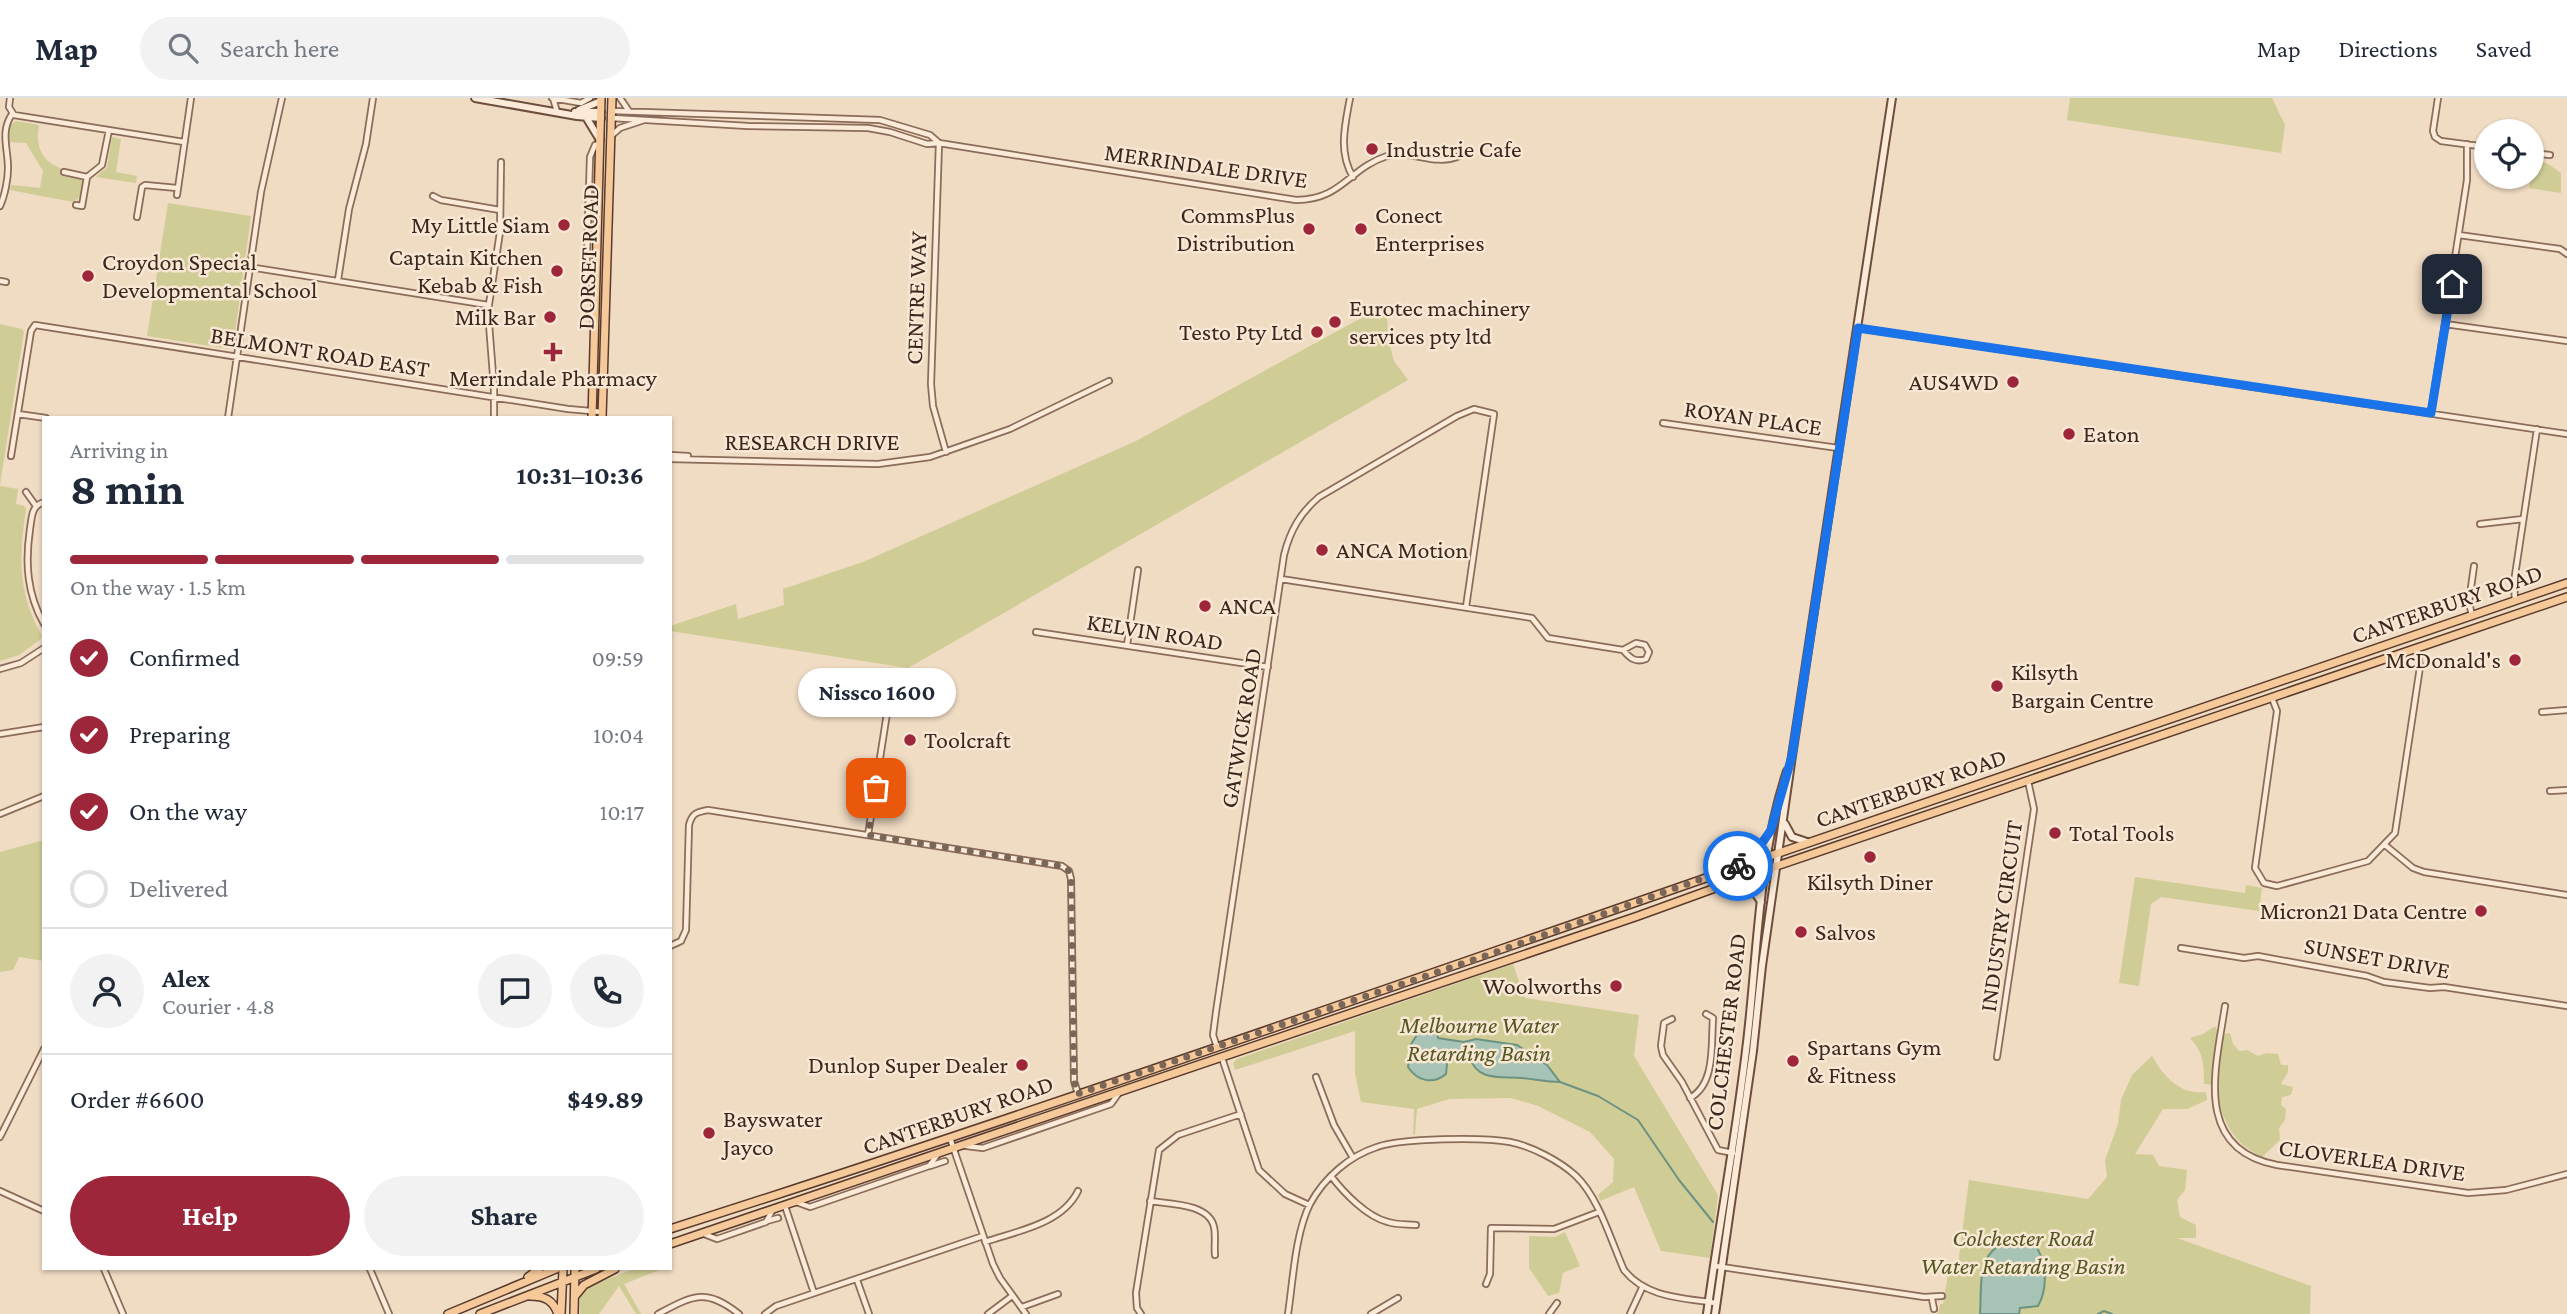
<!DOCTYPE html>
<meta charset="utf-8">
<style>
:root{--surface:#fff;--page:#f2f2f3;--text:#1f2937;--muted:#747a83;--line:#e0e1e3;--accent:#9d263a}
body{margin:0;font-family:"Crimson Pro",serif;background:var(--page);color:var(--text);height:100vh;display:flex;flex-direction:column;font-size:26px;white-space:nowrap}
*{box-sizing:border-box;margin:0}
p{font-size:23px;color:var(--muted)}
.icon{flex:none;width:38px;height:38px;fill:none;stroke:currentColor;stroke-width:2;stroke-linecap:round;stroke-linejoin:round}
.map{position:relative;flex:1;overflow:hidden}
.details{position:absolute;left:42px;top:318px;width:630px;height:854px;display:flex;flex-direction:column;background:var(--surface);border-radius:0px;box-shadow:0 2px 5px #0004}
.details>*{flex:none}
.tools{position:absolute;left:2474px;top:21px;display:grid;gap:14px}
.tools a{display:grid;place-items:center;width:70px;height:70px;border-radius:50%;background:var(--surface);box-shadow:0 2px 5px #0004;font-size:35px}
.pin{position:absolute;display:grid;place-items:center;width:60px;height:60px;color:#fff;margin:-30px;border-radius:14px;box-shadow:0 4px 10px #0006}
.courier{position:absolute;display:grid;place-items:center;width:70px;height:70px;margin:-35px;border:5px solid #1a73e8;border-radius:50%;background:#fff;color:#222;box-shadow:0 2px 9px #0007}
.bubble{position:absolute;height:49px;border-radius:24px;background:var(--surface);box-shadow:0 2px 5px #0004;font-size:23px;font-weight:700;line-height:49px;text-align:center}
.headline em{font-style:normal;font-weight:700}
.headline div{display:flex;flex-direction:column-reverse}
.headline{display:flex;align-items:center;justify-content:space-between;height:119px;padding:0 28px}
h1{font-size:46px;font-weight:700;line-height:52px}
.bar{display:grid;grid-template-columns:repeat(4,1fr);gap:10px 7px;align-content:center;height:84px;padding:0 28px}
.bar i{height:9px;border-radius:5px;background:var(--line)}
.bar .active{background:var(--accent)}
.bar p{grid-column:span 4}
.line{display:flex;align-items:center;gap:18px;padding:0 28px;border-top:2px solid var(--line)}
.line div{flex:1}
.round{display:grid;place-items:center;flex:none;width:74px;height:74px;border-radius:37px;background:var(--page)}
ol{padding:0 28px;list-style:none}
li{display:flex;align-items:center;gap:21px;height:77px}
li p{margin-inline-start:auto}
li .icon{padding:7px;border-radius:50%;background:var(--accent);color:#fff;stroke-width:4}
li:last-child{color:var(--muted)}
li i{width:38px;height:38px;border:4px solid var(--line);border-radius:50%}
.action{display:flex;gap:14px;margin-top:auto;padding:14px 28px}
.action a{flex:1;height:80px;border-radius:42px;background:var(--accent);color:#fff;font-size:28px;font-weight:700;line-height:80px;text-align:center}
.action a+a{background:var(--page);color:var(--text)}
header{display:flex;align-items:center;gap:42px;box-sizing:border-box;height:98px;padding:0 35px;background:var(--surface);border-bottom:2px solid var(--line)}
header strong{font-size:33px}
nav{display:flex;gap:38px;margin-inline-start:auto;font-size:24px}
.search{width:490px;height:63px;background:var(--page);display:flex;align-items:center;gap:18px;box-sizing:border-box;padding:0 24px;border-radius:38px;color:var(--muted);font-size:26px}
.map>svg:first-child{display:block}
.green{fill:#cfcc96}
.water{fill:#a6c3b5;stroke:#6c9282;stroke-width:2}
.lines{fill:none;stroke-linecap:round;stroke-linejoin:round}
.stream{stroke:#6c9282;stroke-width:2}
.street-casing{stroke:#8b6b59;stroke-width:8}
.secondary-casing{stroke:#6d4d3c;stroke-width:10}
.primary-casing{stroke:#593b2d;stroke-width:10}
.street{stroke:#faead7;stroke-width:4.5}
.secondary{stroke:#faead7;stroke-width:6}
.primary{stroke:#f5c99a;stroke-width:7}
.done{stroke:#7a6658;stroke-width:7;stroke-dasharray:0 12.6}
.route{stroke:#1a73e8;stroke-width:9}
.poi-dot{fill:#9d263a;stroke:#f7e7d3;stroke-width:2.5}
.labels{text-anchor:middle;stroke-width:5;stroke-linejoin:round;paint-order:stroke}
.poi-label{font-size:24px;fill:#3b271e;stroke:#f7e7d3;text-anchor:start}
.street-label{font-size:24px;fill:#3b271e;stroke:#f7e7d3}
.park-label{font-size:24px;font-style:italic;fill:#535823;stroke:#f7e7d3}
</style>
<header>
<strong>Map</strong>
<div class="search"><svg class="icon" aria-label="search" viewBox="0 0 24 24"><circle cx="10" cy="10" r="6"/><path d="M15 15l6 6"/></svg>Search here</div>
<nav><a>Map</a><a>Directions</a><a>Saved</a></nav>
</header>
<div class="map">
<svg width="2567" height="1216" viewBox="0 0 2567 1216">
<rect width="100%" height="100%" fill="#f0dbc3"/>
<path class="green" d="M2070,0H2272L2285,27L2281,55L2067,22Z
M16,23L39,27C35,48 41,63 62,71L61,78L82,82C82,92 83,99 73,104L10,92L11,87L40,90L43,73L26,45L8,44L10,27Z
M112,39L121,41L116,74L137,78L136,85L96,79L107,69Z
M2536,61L2548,66L2561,75V95L2529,90Z
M168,105L251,118L233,249L230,251L147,238Z
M1387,206L1388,240L1394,263L1408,282L908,570L670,533V528L736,506L738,521L784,507L783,491L863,464L1136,343Z
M0,226L22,231L24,234L0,387Z
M0,388L18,391L16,406L24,408L26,411C19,459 17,493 42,538L41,541L19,557L0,563Z
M44,742V863L19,859L13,872L0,874V754Z
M2135,779L2245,795L2246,787L2262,790L2259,813L2161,799L2151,806L2139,888L2119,885Z
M1513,866L1525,900L1639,917L1634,958L1718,1097L1710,1160L1661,1153L1634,1089L1600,1103L1598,1097L1613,1084L1614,1061L1590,1034L1538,1008L1511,1000L1449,1001L1417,1011L1415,1036L1413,1037L1414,1011L1361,1004L1355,975V933L1235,972L1233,965L1237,961Z
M2215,928L2219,937L2230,935L2233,946L2239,953L2247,952L2258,958L2267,955L2278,956L2281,967H2288V974L2281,986L2293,989L2291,997L2282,999L2281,1007L2286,1011L2285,1022L2279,1030L2280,1042L2262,1059C2254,1054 2245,1050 2239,1043C2226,1030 2217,1004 2216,987L2204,986C2204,967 2204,955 2190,940L2203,936Z
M2152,958C2164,979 2180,997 2206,994L2207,1002L2187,1011H2163L2135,1056L2153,1057L2159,1068L2187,1072L2185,1092L2177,1102L2180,1119L2196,1127V1140H2177L2311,1188L2310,1216H1938L1940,1206H1943L1950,1165L1958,1166L1969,1082L2088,1101L2107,1079L2105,1062L2118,1026L2121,1002L2132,977Z
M1565,1134L1580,1168L1563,1175L1559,1195L1548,1198L1529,1170V1138L1555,1139Z
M634,1171H662L624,1186L641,1216H636L619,1188L599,1216H580V1195L592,1187Z"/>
<path class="water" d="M1439,927L1437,933L1438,940L1464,944L1476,941L1517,947L1547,967L1560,984C1547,984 1534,981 1522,980C1501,978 1478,984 1470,960L1459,956L1448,957L1446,976C1433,987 1417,983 1408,969L1411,946L1419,934Z
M2020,1138C2024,1140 2032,1143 2035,1147C2047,1163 2048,1191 2038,1208L2020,1210L2019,1216H1980C1982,1177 1976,1150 2020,1138Z"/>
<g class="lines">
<path class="stream" d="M1560,984L1598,998L1638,1022L1679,1082L1713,1124
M2098,1216L2104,1213L2112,1216"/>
<defs>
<path id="street" d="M10,0L9,9L14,17L184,44
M552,0L581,5L590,0
M553,0L557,14
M620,0L629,13
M1350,0C1345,27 1338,54 1353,79
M2438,0L2433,33L2435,39L2441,43L2487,49
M612,13L880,22L930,37L938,44
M612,20L748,28L868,30L890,34L927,46L939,45L1296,102C1342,102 1349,70 1387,58C1409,51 1434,68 1457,59
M611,38L620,30L644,22
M939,45L931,286L933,308L946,354
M2532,55L2550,57
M64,74L87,79
M177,97L191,0
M433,98L441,102L500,112
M76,107L82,108L87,79L102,67L109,32
M0,108C5,97 8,81 8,70C8,50 0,34 12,16
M137,119L142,89L145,87L177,90
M2459,137L2560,151L2567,156
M249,169L488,207
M338,182L349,111L366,46L373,0
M0,183L6,184
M595,202L586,190L590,59L595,47L600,46
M2445,226L2567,243
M1858,230L2567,336
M2431,315L2467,82V46
M18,316L46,320
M228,320L261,94L282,0
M494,320V290L488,213L500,134L501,64
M1663,325L1838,350
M670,357L688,358
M11,358L31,233L35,227L568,311L602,314
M670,361L878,366L930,359L1010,331L1109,283
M26,394L36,408
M44,404C31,408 32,419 30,431C25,465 27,496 44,526
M2480,426L2523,421
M1281,481L1532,520L1548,540L1623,552C1630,560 1635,565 1646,561L1649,554L1645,547L1636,545L1623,552
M2515,503L2514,484L2537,331
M2472,518L2469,504L2474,468
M1036,534L1268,569
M1127,547L1138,472
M0,571L21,565L44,550
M2272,600L2277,613L2255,770L2264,785L2277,788L2368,763L2395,735L2420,569L2417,550
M2542,614L2567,612
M0,636L44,629
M2550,693L2567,692
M0,716L44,698
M868,737L890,596
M2385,747L2413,770L2424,774L2567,797
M670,848L681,843L686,832L689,727C692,715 697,714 708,712L1062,768L1069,773L1071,781L1074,983L1078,996
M2181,850L2244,860L2258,858L2367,878L2384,884L2430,890L2444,889L2567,908
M2225,908C2216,969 2192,1051 2277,1067L2468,1095L2506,1092L2567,1076
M1672,921L1664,925L1661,948L1663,957L1682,984L1718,1052L1733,1055
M1217,949L1213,937L1216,914L1284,457C1290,433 1300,415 1319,399L1457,318L1474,311L1494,316L1466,509
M1997,959L2034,711L2028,683
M1222,960L1259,1072L1285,1096L1309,1107
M1316,979L1334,1027L1353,1060
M1690,1000C1716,986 1711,945 1713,920L1706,916
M0,1039L44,951
M950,1040L993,1166L1000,1180L1026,1216
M966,1048L983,1050L1111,1006L1119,995
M930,1068L945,1063
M1331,1078C1344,1095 1367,1119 1388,1124C1397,1127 1407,1126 1416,1127
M0,1093L44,1113
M1150,1103C1168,1106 1209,1105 1214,1129C1216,1138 1214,1148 1215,1157
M796,1104L810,1109L929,1068L938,1056
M785,1108L814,1195
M767,1123L778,1120
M704,1136L717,1141L766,1124L772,1113
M985,1144C1017,1133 1062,1126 1078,1093
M1715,1168L1924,1199L1942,1198
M104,1171L123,1216
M370,1171L389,1216
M857,1182L869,1216
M1486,1186L1490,1176L1491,1130L1554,1131L1599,1114
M1932,1201L1934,1211
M1022,1209L1058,1196
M658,1216C694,1197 706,1190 739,1216
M765,1216L776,1208L983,1138
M988,1216L1012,1198
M1141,1216L1137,1210L1136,1195L1159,1052L1178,1037L1241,1016
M1288,1216C1293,1183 1295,1136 1310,1106C1324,1080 1349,1058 1377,1049C1402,1040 1483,1039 1510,1044C1531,1048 1560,1063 1576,1078C1599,1100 1611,1143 1624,1172C1646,1200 1683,1200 1717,1205
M1371,1216L1398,1200
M1549,1216L1557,1205
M1630,1216L1642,1190"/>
<path id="secondary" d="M475,0L577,18L601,20
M579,12L601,3
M575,14H601
M586,19L600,42
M1785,726L1792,739L1807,744
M1740,767L1753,758L1769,737
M1731,785C1747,785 1753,790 1761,804
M1707,1216C1720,1119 1739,1023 1749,926C1758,841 1760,754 1787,673
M1715,1216L1753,953L1762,868L1792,658L1892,0"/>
<path id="primary" d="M592,320L601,0
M602,320L612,0
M670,1131C1025,1018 1377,894 1729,772C2008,676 2288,583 2567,485
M670,1146L1638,818L1765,772L2567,499
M528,1179L539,1171
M530,1198C545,1198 553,1202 558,1216
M575,1198L584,1187L615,1171
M448,1216L556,1171
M480,1216L596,1171
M561,1216L563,1171
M574,1216L575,1171"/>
</defs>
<use href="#street" class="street-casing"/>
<use href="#secondary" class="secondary-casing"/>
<use href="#primary" class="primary-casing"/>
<use href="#street" class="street"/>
<use href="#secondary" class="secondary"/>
<use href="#primary" class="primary"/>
</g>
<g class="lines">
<path class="done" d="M876,690L868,737L1062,768L1069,773L1071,781L1074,983L1077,996L1482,859L1738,768"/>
<path class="route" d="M1738,768L1753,758L1771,732L1792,658L1858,230L2431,315L2452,186"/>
</g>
<g class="poi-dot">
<circle cx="1372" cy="51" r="7"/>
<circle cx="564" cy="127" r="7"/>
<circle cx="1309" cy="131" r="7"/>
<circle cx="1361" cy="131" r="7"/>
<circle cx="557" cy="173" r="7"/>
<circle cx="88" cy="178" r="7"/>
<circle cx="550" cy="219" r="7"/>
<circle cx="1335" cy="224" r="7"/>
<circle cx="1317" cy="234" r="7"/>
<path d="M549.5 243.5h7v7h7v7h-7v7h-7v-7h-7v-7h7z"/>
<circle cx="2013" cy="284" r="7"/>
<circle cx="2069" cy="336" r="7"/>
<circle cx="1322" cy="452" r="7"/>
<circle cx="1205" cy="508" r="7"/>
<circle cx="2515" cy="562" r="7"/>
<circle cx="1997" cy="588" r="7"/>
<circle cx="910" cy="642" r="7"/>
<circle cx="2055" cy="735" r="7"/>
<circle cx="1870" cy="759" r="7"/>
<circle cx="2481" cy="813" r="7"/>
<circle cx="1801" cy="834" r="7"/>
<circle cx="1616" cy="888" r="7"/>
<circle cx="1793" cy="963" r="7"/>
<circle cx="1022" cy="967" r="7"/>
<circle cx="709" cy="1035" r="7"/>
</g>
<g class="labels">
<g class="poi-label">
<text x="1386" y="59">Industrie Cafe</text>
<text x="1295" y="125" text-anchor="end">CommsPlus<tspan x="1295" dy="28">Distribution</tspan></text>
<text x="1375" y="125">Conect<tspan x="1375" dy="28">Enterprises</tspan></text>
<text x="550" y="135" text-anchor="end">My Little Siam</text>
<text x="543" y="167" text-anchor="end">Captain Kitchen<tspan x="543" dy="28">Kebab &amp; Fish</tspan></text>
<text x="102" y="172">Croydon Special<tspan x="102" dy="28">Developmental School</tspan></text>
<text x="1349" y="218">Eurotec machinery<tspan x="1349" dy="28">services pty ltd</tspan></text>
<text x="536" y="227" text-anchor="end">Milk Bar</text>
<text x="1303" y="242" text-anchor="end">Testo Pty Ltd</text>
<text x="553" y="288" text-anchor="middle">Merrindale Pharmacy</text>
<text x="1999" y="292" text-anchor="end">AUS4WD</text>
<text x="2083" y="344">Eaton</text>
<text x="1336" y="460">ANCA Motion</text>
<text x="1219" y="516">ANCA</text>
<text x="2501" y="570" text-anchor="end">McDonald's</text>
<text x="2011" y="582">Kilsyth<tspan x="2011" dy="28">Bargain Centre</tspan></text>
<text x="924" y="650">Toolcraft</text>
<text x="2069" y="743">Total Tools</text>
<text x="1870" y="792" text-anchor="middle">Kilsyth Diner</text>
<text x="2467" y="821" text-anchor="end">Micron21 Data Centre</text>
<text x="1815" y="842">Salvos</text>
<text x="1602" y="896" text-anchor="end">Woolworths</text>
<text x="1807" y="957">Spartans Gym<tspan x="1807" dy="28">&amp; Fitness</tspan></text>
<text x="1008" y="975" text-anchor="end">Dunlop Super Dealer</text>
<text x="723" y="1029">Bayswater<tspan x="723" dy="28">Jayco</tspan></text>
</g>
<g class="street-label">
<text transform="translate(1206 68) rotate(8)" y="8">MERRINDALE DRIVE</text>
<text transform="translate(588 159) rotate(-88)" y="8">DORSET ROAD</text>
<text transform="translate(916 200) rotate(-88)" y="8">CENTRE WAY</text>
<text transform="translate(320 254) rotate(9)" y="8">BELMONT ROAD EAST</text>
<text transform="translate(1753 320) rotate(8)" y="8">ROYAN PLACE</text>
<text x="812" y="352">RESEARCH DRIVE</text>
<text transform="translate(2447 506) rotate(-19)" y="8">CANTERBURY ROAD</text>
<text transform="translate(1155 534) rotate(9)" y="8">KELVIN ROAD</text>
<text transform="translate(1241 630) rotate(-81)" y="8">GATWICK ROAD</text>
<text transform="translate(1911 690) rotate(-19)" y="8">CANTERBURY ROAD</text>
<text transform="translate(2001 818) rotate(-82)" y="8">INDUSTRY CIRCUIT</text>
<text transform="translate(2377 860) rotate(10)" y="8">SUNSET DRIVE</text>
<text transform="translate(1726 934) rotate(-83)" y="8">COLCHESTER ROAD</text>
<text transform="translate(958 1017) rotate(-19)" y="8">CANTERBURY ROAD</text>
<text transform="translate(2372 1062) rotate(8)" y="8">CLOVERLEA DRIVE</text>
</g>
<g class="park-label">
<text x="1479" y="935">Melbourne Water<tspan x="1479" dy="28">Retarding Basin</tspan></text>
<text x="2023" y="1148">Colchester Road<tspan x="2023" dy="28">Water Retarding Basin</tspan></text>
</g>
</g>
</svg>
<div class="tools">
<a><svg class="icon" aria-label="locate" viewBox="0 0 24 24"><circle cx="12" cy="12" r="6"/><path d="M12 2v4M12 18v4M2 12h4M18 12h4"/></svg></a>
</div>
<div class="pin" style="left:876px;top:690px;background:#ea580c"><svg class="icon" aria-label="bag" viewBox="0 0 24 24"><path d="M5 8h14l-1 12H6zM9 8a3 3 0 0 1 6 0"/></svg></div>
<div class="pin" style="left:2452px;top:186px;background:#1f2937"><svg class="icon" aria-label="home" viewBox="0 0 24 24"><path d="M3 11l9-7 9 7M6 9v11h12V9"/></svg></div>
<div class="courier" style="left:1738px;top:768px"><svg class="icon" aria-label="bike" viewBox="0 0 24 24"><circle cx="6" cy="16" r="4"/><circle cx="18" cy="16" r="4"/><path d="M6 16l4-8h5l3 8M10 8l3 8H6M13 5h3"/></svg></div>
<div class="bubble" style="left:798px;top:570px;width:158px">Nissco 1600</div>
<section class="details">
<div class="headline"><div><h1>8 min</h1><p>Arriving in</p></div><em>10:31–10:36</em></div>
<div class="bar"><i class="active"></i><i class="active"></i><i class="active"></i><i></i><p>On the way · 1.5 km</p></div>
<ol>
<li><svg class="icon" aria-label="check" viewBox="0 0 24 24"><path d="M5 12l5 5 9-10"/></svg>Confirmed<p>09:59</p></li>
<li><svg class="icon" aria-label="check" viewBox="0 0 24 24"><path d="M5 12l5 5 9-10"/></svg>Preparing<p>10:04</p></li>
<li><svg class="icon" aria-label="check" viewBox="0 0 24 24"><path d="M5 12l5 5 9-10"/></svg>On the way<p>10:17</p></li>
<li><i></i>Delivered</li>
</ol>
<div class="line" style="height:126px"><a class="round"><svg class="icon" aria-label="person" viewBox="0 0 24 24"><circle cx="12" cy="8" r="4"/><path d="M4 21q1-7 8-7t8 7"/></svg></a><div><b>Alex</b><p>Courier · 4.8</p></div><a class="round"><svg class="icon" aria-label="chat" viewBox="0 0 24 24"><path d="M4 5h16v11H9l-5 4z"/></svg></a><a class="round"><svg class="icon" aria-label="phone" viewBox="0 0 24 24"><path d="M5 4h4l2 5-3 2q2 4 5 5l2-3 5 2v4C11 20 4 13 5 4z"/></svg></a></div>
<div class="line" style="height:91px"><div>Order #6600</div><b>$49.89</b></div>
<div class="action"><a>Help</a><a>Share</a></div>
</section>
</div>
